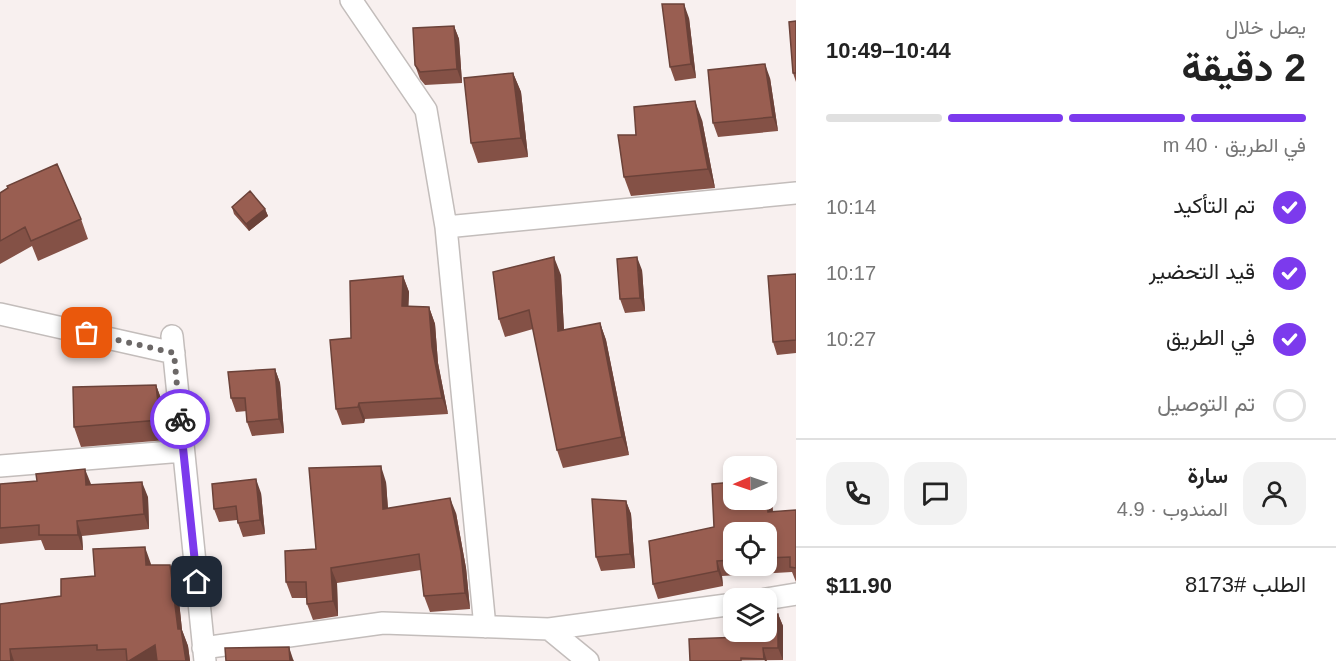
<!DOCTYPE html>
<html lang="ar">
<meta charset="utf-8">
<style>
:root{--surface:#fff;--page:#f2f2f2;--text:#222;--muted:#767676;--line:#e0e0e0;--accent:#7c3aed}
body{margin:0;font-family:Arial,Vazirmatn,sans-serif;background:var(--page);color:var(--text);direction:rtl;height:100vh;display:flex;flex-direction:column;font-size:22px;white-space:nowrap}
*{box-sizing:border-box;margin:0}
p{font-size:20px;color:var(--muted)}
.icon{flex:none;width:33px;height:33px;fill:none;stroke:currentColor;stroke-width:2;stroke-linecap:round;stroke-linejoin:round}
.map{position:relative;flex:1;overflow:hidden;direction:ltr}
.side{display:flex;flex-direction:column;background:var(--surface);width:540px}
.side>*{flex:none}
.needle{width:39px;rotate:268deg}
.tools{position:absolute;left:723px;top:456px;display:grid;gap:12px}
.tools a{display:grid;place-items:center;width:54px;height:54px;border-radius:12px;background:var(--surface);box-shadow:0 3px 9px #0003;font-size:30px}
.pin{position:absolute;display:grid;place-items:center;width:51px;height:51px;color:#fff;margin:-26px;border-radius:12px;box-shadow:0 3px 9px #0006}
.courier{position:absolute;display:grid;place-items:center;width:60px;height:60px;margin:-30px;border:4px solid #7c3aed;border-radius:50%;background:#fff;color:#222;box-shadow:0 2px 8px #0007}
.summary em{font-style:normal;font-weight:700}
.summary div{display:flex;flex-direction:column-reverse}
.summary{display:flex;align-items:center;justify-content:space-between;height:102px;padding:0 30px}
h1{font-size:39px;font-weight:700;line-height:45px}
.bar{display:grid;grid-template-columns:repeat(4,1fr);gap:9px 6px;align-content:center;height:72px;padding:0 30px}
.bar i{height:8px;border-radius:4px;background:var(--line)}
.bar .current{background:var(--accent)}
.bar p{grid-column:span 4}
.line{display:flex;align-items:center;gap:15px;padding:0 30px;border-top:2px solid var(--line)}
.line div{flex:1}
.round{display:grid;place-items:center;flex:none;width:63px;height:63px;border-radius:18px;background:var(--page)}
ol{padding:0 30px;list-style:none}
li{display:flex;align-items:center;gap:18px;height:66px}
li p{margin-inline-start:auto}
li .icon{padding:6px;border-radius:50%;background:var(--accent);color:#fff;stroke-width:4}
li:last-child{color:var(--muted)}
li i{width:33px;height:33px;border:3px solid var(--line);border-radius:50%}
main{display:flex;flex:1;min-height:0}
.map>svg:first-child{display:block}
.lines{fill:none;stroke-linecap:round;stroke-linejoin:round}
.street-casing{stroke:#c3bdbb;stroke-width:24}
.street{stroke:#fff;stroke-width:21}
.wall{fill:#845146;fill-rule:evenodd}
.shaded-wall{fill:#6b4239}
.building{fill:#995e51;stroke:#6b4239;stroke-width:1.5}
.done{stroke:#6c6867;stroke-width:6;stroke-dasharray:0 10.8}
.route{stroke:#7c3aed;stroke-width:8}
</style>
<main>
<section class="side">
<div class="summary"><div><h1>2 دقيقة</h1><p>يصل خلال</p></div><em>10:44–10:49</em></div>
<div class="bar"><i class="current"></i><i class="current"></i><i class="current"></i><i></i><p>في الطريق · 40 m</p></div>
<ol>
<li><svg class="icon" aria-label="check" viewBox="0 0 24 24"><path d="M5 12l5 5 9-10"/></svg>تم التأكيد<p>10:14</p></li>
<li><svg class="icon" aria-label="check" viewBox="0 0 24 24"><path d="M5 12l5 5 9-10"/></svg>قيد التحضير<p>10:17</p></li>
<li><svg class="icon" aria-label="check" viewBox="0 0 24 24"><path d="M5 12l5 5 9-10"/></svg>في الطريق<p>10:27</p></li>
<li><i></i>تم التوصيل</li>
</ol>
<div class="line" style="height:108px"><a class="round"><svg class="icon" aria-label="person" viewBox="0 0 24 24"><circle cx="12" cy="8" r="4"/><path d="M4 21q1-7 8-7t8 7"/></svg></a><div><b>سارة</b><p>المندوب · 4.9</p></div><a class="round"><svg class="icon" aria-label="chat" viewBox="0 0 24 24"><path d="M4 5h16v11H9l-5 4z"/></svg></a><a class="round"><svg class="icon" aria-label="phone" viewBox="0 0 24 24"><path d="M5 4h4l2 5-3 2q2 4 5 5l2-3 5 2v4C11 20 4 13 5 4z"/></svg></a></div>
<div class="line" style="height:78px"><div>الطلب #8173</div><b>$11.90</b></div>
</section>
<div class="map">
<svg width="796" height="661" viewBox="0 0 796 661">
<rect width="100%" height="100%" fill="#f8f0ef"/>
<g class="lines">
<defs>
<path id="street" d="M351,0L426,110L446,227L485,627
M446,227L796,193
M0,314L174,353
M172,336L205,661
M0,466L183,451
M766,599L796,594
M549,629L734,604
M203,648L383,623L549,629L588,661"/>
</defs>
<use href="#street" class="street-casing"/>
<use href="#street" class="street"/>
</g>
<path class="wall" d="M689,18L696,78L675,81L670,67Z
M796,21V82L793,73Z
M454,26L459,39L462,83L425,85L420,79L415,65Z
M513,73L521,92L528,157L478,163L471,143Z
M770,78L778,131L718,137L713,123Z
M702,120L715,188L631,196L624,177L636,135Z
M0,192L81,219L88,239L38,261L32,246L0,264Z
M232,207L265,209L268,216L249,231L234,214Z
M642,270L645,311L625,313L620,299Z
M796,274V353L777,355L773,342Z
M561,275L564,330L600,323L606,340L629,455L563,468L557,450L533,329L505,337L499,319Z
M403,276L409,292L408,306L429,307L435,324L438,363L448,414L365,419L364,423L342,425L336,409L351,338Z
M275,369L280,383L284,433L252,436L247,422V411L236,412L231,398Z
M156,385L163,404L167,440L81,447L74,427Z
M386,482L388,508L456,513L466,568L470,609L430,612L424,596L421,570L337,583L338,616L313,620L307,604V598H292L286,582L316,549Z
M0,484H91L148,497L149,529L82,536L83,550H45L41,540L0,544Z
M261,493L265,534L243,537L237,520L219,522L214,509Z
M772,496L773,512L796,510V582L792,572L722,576L723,586L658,599L653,584L714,527ZM734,532H766V566H734Z
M626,501L631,514L635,568L601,571L596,557Z
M151,565L177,582L182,630L188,646L190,661H0V604L61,596L95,576Z
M778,614L783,626V660L690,661L742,637Z"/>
<path class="shaded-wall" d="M684,4L689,18L696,78L691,64Z
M454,26L459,39L462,83L457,69Z
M765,64L770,78L778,131L773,117Z
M513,73L521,92L528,157L521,138Z
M695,101L702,120L715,188L708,169Z
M265,209L268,216L249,231L246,224Z
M554,257L561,275L565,349L558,331Z
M637,257L642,270L645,311L640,298Z
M403,276L409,292L408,322L402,306Z
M429,307L435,324L438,363L448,414L442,398L432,347Z
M600,323L606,340L629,455L622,437Z
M275,369L280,383L284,433L279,419Z
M156,385L163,404L167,440L160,420Z
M359,403L365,419L364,423L358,407Z
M381,466L386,482L389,525L383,509Z
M85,469L91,484L86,485Z
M256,479L261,493L265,534L260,520Z
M766,481L772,496L773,527L768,512Z
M142,482L148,497L149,529L144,514Z
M450,498L456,513L466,568L470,609L465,593Z
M626,501L631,514L635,568L630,554Z
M77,521L82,536L83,550L78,535Z
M145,547L151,564L152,582L146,565Z
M717,561L722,576L723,586L718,571Z
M170,565L177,582L182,630L188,646L190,661H186L178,629Z
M331,568L337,583L338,616L333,601Z
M778,614L783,626V660L778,648Z
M155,645L161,661H129Z
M289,647L293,659L294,661H290Z
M763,648L767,661H765L764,659Z
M10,649L14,661H11Z"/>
<path class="building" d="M662,4H684L691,64L670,67Z
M796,21V73H793L789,22Z
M454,26L457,69L420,72L415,65L413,28Z
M765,64L773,117L713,123L708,70Z
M513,73L521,138L471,143L464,78Z
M695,101L708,169L624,177L618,135H636L634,107Z
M57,164L81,219L31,241L25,227L0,241V193L8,188L7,186Z
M250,191L265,209L246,224L232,207Z
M554,257L558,331L600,323L622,437L557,450L529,310L499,319L493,272Z
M637,257L640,298L620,299L617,259Z
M796,274V340L773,342L768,276Z
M403,276L402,306L429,307L432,347L442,398L359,403L358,407L336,409L330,340L351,338L350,281Z
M275,369L279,419L247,422L245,398H231L228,372Z
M156,385L160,420L74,427L73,387Z
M381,466L383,509L450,498L461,552L465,593L424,596L419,554L331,568L333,601L307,604L306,582H286L285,551L316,549L309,468Z
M85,469L86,485L142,482L144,514L77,521L78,535H39V525L0,528V484L37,481L36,474Z
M256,479L260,520L238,523L236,506L214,509L212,484Z
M734,482V500H766V485L768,512L796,510V568L790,567V557L766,558V532H734V560L717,561L718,571L653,584L649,541L714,527L712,484Z
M592,499L626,501L630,554L596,557Z
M145,547L146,565H170L178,629H181L186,661H157L155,645L129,661H127L126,649L97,650V645L10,649L11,661H0V604L61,596V579L95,576L93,549Z
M778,614V648H763L764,659L741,658V661H690L689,639L742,637L741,632H766V615Z
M289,647L290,661H226L225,648Z"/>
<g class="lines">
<path class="done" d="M87,333L174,353L180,419"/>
<path class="route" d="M180,419L197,582"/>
</g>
</svg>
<div class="tools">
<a><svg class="needle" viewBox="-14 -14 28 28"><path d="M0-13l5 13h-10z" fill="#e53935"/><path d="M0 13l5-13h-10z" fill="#767676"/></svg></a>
<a><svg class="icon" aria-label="locate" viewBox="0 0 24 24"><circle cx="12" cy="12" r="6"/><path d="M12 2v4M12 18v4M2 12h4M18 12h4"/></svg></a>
<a><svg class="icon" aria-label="layers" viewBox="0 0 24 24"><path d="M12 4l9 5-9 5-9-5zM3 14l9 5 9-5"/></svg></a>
</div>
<div class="pin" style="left:87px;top:333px;background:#ea580c"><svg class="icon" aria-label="bag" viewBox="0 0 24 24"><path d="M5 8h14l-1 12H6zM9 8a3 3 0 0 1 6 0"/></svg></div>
<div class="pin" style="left:197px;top:582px;background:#1f2937"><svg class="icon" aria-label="home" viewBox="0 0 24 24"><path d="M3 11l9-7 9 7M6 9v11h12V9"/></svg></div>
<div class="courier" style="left:180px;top:419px"><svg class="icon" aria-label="bike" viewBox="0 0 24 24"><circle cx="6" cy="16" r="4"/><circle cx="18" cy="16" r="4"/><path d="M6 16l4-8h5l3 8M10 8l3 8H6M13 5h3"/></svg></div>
</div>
</main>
